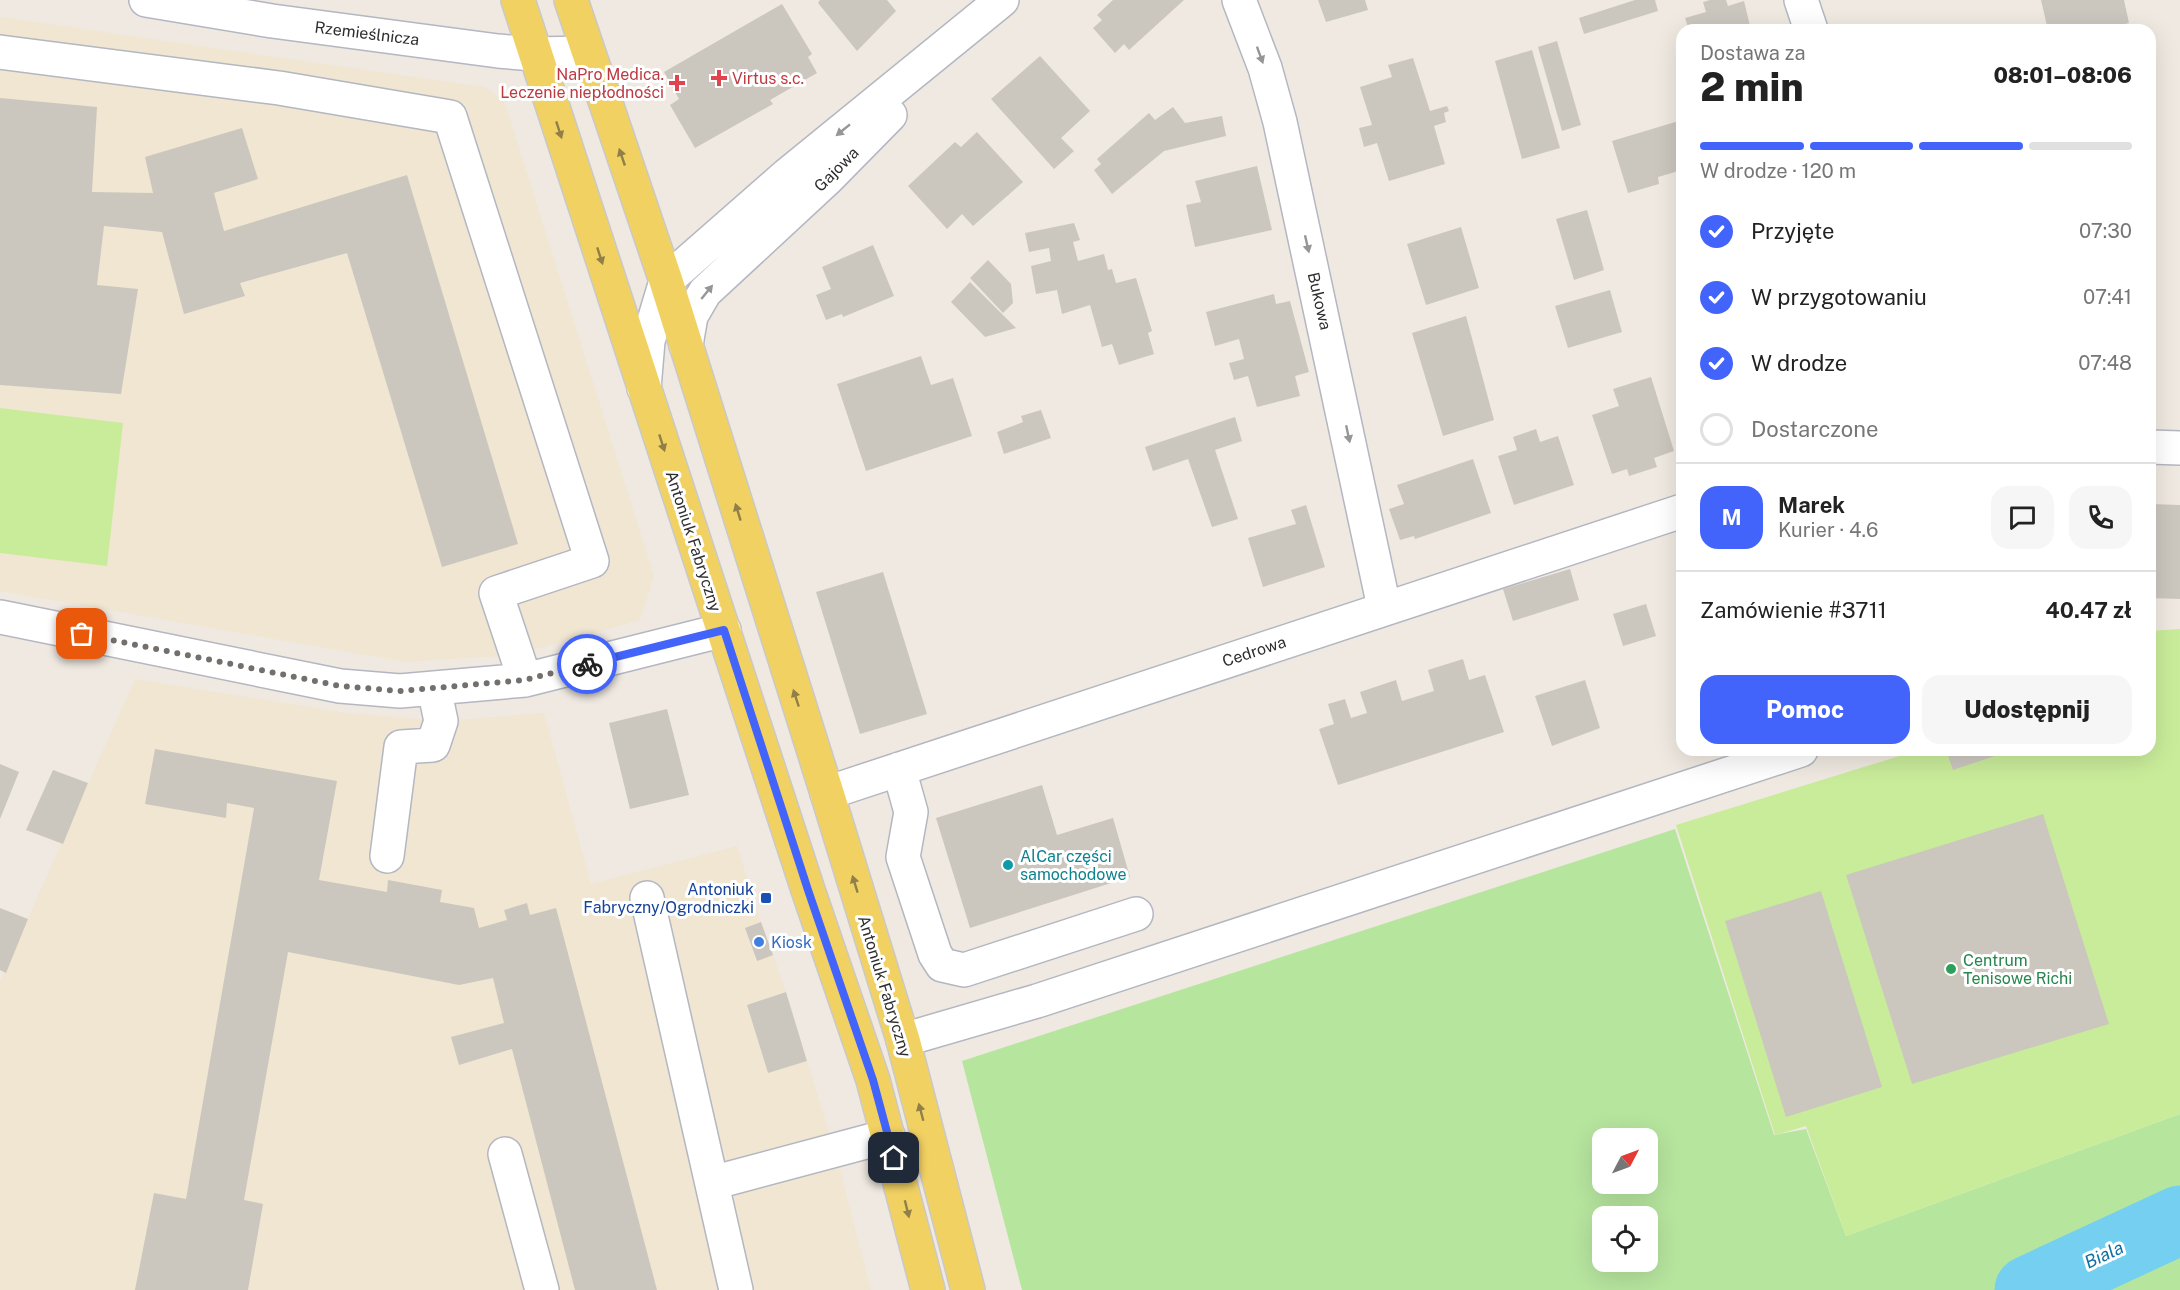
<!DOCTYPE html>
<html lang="pl">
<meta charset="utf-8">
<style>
:root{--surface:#fff;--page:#f6f6f6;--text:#222;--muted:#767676;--line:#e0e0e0;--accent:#4264fb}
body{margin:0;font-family:"Public Sans",sans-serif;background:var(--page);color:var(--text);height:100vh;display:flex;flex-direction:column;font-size:22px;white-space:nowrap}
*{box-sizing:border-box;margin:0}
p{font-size:20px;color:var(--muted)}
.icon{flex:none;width:33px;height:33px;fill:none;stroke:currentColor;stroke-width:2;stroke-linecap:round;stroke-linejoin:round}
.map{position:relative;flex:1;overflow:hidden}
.sheet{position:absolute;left:1676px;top:24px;width:480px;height:732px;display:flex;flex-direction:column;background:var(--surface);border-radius:18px;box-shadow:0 6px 24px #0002}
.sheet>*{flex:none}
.needle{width:39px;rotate:49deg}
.controls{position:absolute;left:1592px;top:1128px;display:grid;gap:12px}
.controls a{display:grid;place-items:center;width:66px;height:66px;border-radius:12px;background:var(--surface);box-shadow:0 6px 24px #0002;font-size:30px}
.pin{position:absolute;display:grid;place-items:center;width:51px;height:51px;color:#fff;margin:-26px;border-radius:12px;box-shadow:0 3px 9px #0006}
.courier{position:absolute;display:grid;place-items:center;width:60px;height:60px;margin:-30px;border:4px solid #4264fb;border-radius:50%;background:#fff;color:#222;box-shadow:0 2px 8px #0007}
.headline em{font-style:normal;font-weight:800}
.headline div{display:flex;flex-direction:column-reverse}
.headline{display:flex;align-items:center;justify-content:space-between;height:102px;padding:0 24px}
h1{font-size:39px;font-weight:800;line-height:45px}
.bar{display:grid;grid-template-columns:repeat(4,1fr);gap:9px 6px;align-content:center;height:72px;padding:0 24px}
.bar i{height:8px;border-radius:4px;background:var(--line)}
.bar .selected{background:var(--accent)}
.bar p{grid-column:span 4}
.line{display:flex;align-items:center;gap:15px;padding:0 24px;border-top:2px solid var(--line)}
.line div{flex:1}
.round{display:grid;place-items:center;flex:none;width:63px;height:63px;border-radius:18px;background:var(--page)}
ol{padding:0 24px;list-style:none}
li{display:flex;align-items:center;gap:18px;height:66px}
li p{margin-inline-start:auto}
li .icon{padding:6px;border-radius:50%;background:var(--accent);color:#fff;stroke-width:4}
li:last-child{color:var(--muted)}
li i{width:33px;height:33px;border:3px solid var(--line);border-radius:50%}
.cta{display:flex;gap:12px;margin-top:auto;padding:12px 24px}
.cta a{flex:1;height:69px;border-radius:18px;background:var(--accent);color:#fff;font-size:24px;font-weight:800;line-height:69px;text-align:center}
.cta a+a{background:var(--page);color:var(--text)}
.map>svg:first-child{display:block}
.education{fill:#f0e6d1}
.green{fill:#b6e59e;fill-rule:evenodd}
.pitch{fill:#c9ec9a}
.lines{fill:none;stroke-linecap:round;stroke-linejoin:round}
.river{stroke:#75cff0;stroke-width:69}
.building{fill:#cbc7bf}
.minor-casing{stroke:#b4b7c1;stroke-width:36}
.major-casing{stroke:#c9c9c9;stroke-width:36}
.minor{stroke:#fff;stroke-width:33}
.major{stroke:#f2d163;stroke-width:33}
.oneway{fill:#969696}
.oneway2{fill:#908048}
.done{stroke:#726f6d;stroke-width:6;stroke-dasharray:0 10.8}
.route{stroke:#4264fb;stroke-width:8}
.health-dot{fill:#e0444e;stroke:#fff;stroke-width:2}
.culture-dot{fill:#0f9aa8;stroke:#fff;stroke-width:2}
.transit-dot{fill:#1a4fb4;stroke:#fff;stroke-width:2}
.shop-dot{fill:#3f7fe0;stroke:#fff;stroke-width:2}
.leisure-dot{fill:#2e9e5b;stroke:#fff;stroke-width:2}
.labels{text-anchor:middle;stroke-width:6;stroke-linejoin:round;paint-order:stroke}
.street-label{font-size:16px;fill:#2e2e2e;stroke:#fff}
.health-label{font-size:16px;fill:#be3a42;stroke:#fff;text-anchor:end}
.culture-label{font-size:16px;fill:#0d838f;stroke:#fff;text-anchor:start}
.transit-label{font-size:16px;fill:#164399;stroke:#fff;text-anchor:end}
.shop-label{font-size:16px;fill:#366cbe;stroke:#fff;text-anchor:start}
.leisure-label{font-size:16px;fill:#27864d;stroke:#fff;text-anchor:start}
.water-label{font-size:18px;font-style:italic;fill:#0d6fa3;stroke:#fff}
</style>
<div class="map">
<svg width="2180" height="1290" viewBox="0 0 2180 1290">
<rect width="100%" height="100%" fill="#efe9e1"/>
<path class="education" d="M0,17L484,87L504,100L654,576L640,620L516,655L406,662L0,591Z
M135,679L347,713L441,721L544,713L591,884L737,846L761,922L745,929L756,961L773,955L786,992L747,1005L768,1073L807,1061L835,1151L871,1290H0V981Z"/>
<path class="green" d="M1675,829L1774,1135L1806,1129L1846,1236L2180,1114V1290H1022L962,1061ZM1602,1138H1647V1184H1602ZM1602,1216H1647V1262H1602Z"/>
<path class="pitch" d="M0,408L123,423L107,566L0,553Z
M2180,629V1114L1846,1236L1806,1126L1775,1135L1676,825L1919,750H2150V631Z"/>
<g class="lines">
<path class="river" d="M2029,1290L2180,1220"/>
</g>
<path class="building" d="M820,0H887L896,11L857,51L818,3Z
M1113,0H1184L1129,50L1124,44L1115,53L1093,28L1102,20L1097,15Z
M1318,0H1365L1368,10L1326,22Z
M1635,0H1655L1658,11L1584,34L1579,18Z
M1710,0H1726L1728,6L1744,1L1751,30H1689L1685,18L1706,12L1703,2Z
M2041,0H2124L2129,23L2104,30H2048Z
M782,4L812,54L808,57L817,73L770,100L773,104L695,148L670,105L679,99L664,72Z
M1557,41L1581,125L1562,131L1538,47Z
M1532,50L1560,148L1522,159L1495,61Z
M1040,56L1090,111L1061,138L1074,151L1054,169L991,99Z
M1413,58L1430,111L1447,106L1449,111L1444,113L1446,122L1434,126L1445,164L1389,181L1377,143L1364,147L1359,128L1372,125L1360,87L1392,77L1388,65Z
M0,98L97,107L92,192L153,193L145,157L242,128L258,179L214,193L224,231L407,175L518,544L442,567L347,253L240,283L245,296L184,314L162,232L104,226L97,285L138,289L121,394L0,385Z
M1173,107L1185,123L1222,116L1226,136L1164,151L1112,194L1094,170L1101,164L1097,159L1149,113L1155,120Z
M1682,120V170L1658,177L1659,184L1628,193L1612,141Z
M977,132L1023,182L973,226L962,214L947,229L908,186L955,142L961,147Z
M1257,166L1272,230L1195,247L1186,205L1201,202L1195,181Z
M1587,210L1604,270L1574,280L1556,219Z
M1074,223L1080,240L1073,242L1078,261L1104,254L1108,270L1112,269L1116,283L1136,278L1152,331L1148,333L1154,354L1119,365L1112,344L1102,347L1090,305L1062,314L1057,290L1036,294L1031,266L1051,261L1049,248L1029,252L1025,233Z
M1461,227L1479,288L1426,305L1407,244Z
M873,245L894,296L843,317L842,314L826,320L816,295L831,289L822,267Z
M988,260L1011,284L1013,303L1003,313L970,278Z
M970,282L1016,328L985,337L951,302Z
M1610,290L1622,332L1568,348L1555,306Z
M1274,294L1276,304L1290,301L1309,372L1295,376L1300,396L1257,407L1248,376L1234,380L1229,363L1244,359L1239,339L1215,346L1206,312Z
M1466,316L1494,420L1443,436L1412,333Z
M2150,327H2153L2151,357H2150Z
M921,356L931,385L953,378L972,436L866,471L837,384Z
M1651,377L1674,451L1654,458L1657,467L1629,476L1627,469L1612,474L1592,415L1619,406L1613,389Z
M1041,410L1051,438L1004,454L997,432L1023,422L1021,416Z
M1235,417L1242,441L1215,450L1238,519L1212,527L1188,459L1153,471L1145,447Z
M1536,429L1540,442L1558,436L1574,485L1514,505L1498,456L1517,450L1513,437Z
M1473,459L1491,513L1415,539L1414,536L1400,540L1389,509L1404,504L1397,485Z
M2150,504L2180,505V599L2150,598Z
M1306,505L1325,567L1263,587L1248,538L1296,524L1291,510Z
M1570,569L1579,600L1513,621L1503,589Z
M883,572L927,714L860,734L816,592Z
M1646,604L1656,636L1623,646L1613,614Z
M1463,659L1469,680L1485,675L1504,732L1338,785L1319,729L1334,724L1328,704L1345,699L1351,718L1367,713L1360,692L1396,680L1402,701L1434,691L1428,670Z
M1585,680L1600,728L1552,746L1535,696Z
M667,709L689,795L630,809L609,723Z
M155,749L337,781L319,880L387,892L388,880L442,890L440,902L474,908L479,928L507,920L504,910L527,903L530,915L556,908L657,1290H575L512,1049L459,1065L451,1037L504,1023L493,978L459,985L288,952L244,1200L263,1204L248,1290H135L154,1193L186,1199L254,808L227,803L226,818L145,804Z
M1946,750H1999L2001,754L1953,770Z
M0,764L19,772L0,819Z
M53,770L88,783L63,844L26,830Z
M1042,785L1057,835L1113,818L1130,877L970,928L936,818Z
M2043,814L2109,1024L1912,1084L1846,875Z
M1821,891L1882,1087L1786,1117L1725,921Z
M0,908L28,919L6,973L0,970Z
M761,922L773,955L757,961L745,928Z
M786,992L807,1061L768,1073L747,1005Z"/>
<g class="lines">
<defs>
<path id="minor" d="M146,0L272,21L498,51L534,54L588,53
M1239,0L1265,68L1280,122L1384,607
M1801,0L1811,30
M0,52L279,88L450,117L592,561L496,593L525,680
M686,345L691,316L705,292L827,179L890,115
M644,388L648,341L666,281L787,175L1002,0
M2150,447L2180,448
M0,617L340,686L400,691L525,680L724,630
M899,769L911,812L903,857L935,954L942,965L964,970L1136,914
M827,793L1682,511
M387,856L401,747L433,745L441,721L434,688
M647,898L736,1290
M903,1040L1037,1001L1801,750
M505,1154L542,1290
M712,1183L888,1136"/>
<path id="major" d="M518,0L808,890L873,1080L928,1290
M571,0L666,281L827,793L903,1040L968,1290"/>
</defs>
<use href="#minor" class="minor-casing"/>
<use href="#major" class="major-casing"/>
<use href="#minor" class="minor"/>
<use href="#major" class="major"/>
</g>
<defs><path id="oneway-solid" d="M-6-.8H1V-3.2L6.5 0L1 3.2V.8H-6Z" transform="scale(1.5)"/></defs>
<g class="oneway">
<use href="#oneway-solid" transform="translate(1260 55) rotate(70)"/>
<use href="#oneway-solid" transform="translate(843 130) rotate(141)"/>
<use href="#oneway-solid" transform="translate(1307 244) rotate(77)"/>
<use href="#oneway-solid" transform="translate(707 292) rotate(-51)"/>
<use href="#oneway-solid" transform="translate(1348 434) rotate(78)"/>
</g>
<g class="oneway2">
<use href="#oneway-solid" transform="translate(559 130) rotate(72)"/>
<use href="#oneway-solid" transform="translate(622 157) rotate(-109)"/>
<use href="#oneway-solid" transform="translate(600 256) rotate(72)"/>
<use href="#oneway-solid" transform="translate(662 443) rotate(72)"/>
<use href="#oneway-solid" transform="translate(738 512) rotate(-107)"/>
<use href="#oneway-solid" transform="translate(796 698) rotate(-108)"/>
<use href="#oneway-solid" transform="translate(855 884) rotate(-107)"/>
<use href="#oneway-solid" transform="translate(921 1112) rotate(-105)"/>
<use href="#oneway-solid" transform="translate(907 1209) rotate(76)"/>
</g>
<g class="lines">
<path class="done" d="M82,634L340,686L400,691L525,680L587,664"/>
<path class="route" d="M587,664L724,630L808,890L873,1080L894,1158"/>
</g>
<g class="health-dot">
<path d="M716 69h6v6h6v6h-6v6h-6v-6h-6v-6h6z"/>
<path d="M674 74h6v6h6v6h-6v6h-6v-6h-6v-6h6z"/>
</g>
<circle class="culture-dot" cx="1008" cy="865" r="6"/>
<rect class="transit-dot" x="760" y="892" width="12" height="12" rx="3"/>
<circle class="shop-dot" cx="759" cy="942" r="6"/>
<circle class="leisure-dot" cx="1951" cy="969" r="6"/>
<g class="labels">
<g class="street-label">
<text transform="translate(367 33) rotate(7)" y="6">Rzemieślnicza</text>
<text transform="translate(836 169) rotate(-45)" y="6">Gajowa</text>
<text transform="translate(1320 301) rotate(77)" y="6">Bukowa</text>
<text transform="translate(694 541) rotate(72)" y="6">Antoniuk Fabryczny</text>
<text transform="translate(1254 651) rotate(-18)" y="6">Cedrowa</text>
<text transform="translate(885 986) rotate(73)" y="6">Antoniuk Fabryczny</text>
</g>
<g class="health-label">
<text x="664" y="80">NaPro Medica.<tspan x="664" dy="18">Leczenie niepłodności</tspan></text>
<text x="732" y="84" text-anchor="start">Virtus s.c.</text>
</g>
<g class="culture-label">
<text x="1020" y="862">AlCar części<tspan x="1020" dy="18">samochodowe</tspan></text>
</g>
<g class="transit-label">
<text x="754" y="895">Antoniuk<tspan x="754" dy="18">Fabryczny/Ogrodniczki</tspan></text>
</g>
<g class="shop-label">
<text x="771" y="948">Kiosk</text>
</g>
<g class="leisure-label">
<text x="1963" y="966">Centrum<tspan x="1963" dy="18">Tenisowe Richi</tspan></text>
</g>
<g class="water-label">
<text transform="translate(2104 1255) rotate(-25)" y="6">Biala</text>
</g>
</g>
</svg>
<div class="controls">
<a><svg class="needle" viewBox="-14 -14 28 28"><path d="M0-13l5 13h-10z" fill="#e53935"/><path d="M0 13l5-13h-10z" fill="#767676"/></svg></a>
<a><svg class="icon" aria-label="locate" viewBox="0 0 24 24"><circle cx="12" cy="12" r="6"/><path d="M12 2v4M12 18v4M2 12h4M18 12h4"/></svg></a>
</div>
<div class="pin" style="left:82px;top:634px;background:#ea580c"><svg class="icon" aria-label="bag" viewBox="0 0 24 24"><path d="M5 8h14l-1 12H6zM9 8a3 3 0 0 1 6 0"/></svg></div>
<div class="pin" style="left:894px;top:1158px;background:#1f2937"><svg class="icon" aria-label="home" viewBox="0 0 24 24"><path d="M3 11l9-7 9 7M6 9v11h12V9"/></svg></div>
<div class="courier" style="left:587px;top:664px"><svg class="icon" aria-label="bike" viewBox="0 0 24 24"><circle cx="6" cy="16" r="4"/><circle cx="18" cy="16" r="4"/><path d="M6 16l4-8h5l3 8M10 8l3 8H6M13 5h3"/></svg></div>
<section class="sheet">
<div class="headline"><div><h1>2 min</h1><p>Dostawa za</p></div><em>08:01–08:06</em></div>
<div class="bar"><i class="selected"></i><i class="selected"></i><i class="selected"></i><i></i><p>W drodze · 120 m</p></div>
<ol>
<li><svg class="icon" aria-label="check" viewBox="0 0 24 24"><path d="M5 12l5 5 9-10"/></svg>Przyjęte<p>07:30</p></li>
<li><svg class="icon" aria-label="check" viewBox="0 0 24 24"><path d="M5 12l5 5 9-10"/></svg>W przygotowaniu<p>07:41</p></li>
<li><svg class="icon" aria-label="check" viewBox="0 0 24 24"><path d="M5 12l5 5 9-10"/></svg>W drodze<p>07:48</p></li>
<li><i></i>Dostarczone</li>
</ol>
<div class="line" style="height:108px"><b class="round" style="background:var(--accent);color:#fff">M</b><div><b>Marek</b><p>Kurier · 4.6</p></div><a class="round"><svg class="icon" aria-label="chat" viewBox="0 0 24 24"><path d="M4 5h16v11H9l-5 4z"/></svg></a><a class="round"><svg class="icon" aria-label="phone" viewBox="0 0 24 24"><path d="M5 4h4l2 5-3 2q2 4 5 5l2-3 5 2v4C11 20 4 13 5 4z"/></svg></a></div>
<div class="line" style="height:78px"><div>Zamówienie #3711</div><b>40.47 zł</b></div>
<div class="cta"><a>Pomoc</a><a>Udostępnij</a></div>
</section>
</div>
